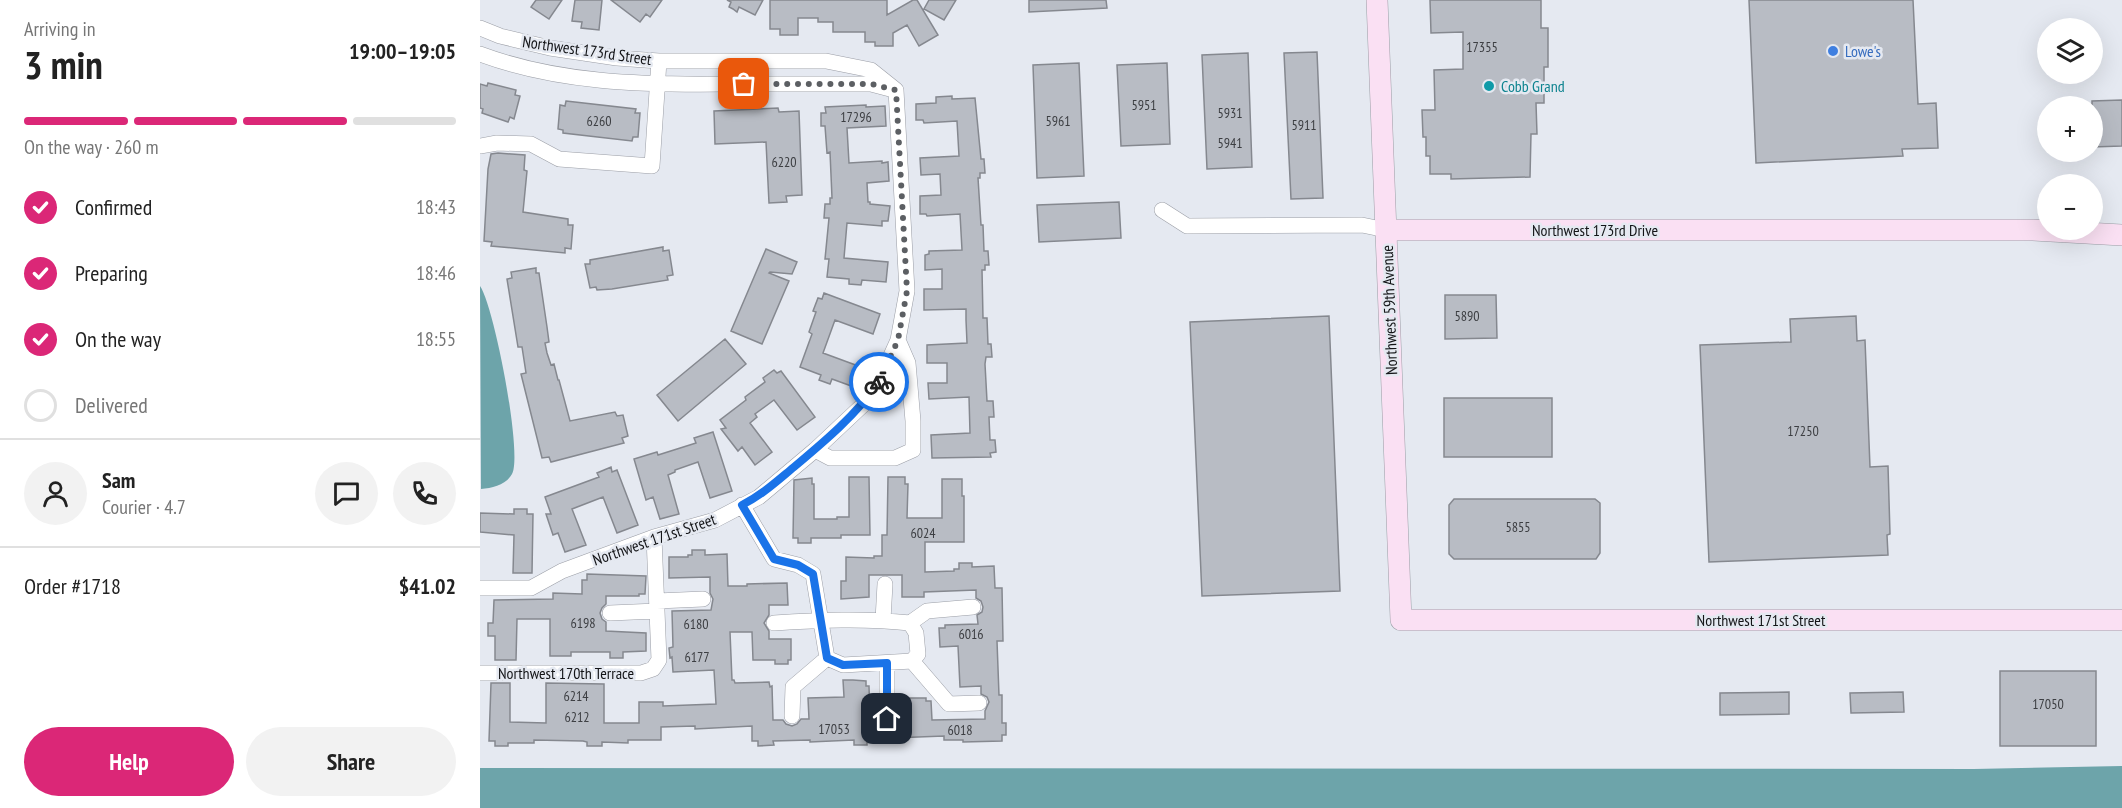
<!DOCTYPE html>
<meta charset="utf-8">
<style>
:root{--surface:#fff;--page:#f2f2f2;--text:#222;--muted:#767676;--line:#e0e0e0;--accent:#db2777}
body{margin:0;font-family:"PT Sans Narrow",sans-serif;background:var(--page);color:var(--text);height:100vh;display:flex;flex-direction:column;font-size:22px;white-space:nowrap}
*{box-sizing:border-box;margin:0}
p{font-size:20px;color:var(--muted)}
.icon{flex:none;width:33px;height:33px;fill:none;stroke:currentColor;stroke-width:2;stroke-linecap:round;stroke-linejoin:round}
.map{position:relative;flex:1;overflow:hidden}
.details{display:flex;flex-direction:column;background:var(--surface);width:480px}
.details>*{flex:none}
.tools{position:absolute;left:1557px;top:18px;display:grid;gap:12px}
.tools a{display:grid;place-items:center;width:66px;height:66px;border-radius:50%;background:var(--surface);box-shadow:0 6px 24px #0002;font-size:30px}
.pin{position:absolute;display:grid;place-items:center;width:51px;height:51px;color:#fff;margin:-26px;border-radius:12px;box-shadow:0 3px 9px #0006}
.courier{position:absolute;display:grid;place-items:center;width:60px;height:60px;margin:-30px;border:4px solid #1a73e8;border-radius:50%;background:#fff;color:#222;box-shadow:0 2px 8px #0007}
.overview em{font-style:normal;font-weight:700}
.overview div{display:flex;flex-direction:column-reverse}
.overview{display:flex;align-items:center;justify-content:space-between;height:102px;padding:0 24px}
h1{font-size:39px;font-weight:700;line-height:45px}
.bar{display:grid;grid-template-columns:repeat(4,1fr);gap:9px 6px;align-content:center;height:72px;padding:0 24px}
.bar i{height:8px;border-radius:4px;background:var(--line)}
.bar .on{background:var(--accent)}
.bar p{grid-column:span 4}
.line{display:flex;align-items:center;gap:15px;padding:0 24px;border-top:2px solid var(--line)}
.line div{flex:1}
.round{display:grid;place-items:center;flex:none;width:63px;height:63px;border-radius:32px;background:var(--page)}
ol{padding:0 24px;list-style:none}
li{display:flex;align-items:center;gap:18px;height:66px}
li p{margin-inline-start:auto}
li .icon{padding:6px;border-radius:50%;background:var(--accent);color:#fff;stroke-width:4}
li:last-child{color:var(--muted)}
li i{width:33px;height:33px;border:3px solid var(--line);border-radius:50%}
.button{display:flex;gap:12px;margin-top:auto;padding:12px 24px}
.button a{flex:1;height:69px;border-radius:36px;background:var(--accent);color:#fff;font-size:24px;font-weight:700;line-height:69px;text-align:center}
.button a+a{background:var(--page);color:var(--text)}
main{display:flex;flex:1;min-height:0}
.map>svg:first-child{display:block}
.water{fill:#6da4aa}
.building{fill:#b8bcc4;stroke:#85888f;stroke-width:1.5}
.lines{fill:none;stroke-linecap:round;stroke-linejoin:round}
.street-casing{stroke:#9b9ea6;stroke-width:16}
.secondary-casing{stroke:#9b9ea6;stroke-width:22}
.street{stroke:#fff;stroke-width:15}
.secondary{stroke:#fae0f3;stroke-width:21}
.done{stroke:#5c5f63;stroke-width:6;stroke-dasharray:0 10.8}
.route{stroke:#1a73e8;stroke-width:8}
.shop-dot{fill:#3f7fe0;stroke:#e5e9f1;stroke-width:2}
.culture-dot{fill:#0f9aa8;stroke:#e5e9f1;stroke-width:2}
.labels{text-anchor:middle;stroke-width:5;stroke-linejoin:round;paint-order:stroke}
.number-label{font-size:14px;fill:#3c3e42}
.street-label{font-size:16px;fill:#131417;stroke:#e5e9f1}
.shop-label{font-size:16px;fill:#366cbe;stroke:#e5e9f1;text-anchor:start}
.culture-label{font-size:16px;fill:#0d838f;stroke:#e5e9f1;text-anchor:start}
</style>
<main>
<section class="details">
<div class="overview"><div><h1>3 min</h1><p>Arriving in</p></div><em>19:00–19:05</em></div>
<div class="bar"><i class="on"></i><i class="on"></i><i class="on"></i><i></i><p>On the way · 260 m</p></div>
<ol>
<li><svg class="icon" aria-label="check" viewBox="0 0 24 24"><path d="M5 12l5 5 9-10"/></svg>Confirmed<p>18:43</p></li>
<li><svg class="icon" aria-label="check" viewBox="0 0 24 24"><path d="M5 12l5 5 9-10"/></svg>Preparing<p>18:46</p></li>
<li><svg class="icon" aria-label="check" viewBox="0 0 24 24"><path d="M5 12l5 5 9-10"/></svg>On the way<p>18:55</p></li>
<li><i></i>Delivered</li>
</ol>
<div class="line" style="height:108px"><a class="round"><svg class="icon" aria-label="person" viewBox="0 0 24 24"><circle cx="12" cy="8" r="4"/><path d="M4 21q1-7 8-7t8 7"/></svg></a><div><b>Sam</b><p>Courier · 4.7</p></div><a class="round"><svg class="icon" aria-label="chat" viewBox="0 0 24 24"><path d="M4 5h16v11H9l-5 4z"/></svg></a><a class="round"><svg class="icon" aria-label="phone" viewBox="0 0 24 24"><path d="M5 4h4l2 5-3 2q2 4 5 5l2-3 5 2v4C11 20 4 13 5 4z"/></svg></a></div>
<div class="line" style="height:78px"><div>Order #1718</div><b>$41.02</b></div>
<div class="button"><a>Help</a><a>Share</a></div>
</section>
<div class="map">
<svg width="1642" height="808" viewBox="0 0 1642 808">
<rect width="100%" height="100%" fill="#e5e9f1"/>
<path class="water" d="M0,286C14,306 43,454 32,474C26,485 13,488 1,489Z
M1642,766V808H0V768L1494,769Z"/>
<path class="building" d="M56,0H82L69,19L51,7Z
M95,0H122L119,30L101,28L102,22L92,21Z
M131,0H182L170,17L166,14L160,22Z
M247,0H283L275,15L259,7L257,12L253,9L249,7L251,2Z
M290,0H407V15L433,0H437L458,35L439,46L427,25L413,33V46H395V42H385V32H353V22H338V18H318V35H300V29H290Z
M449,0H476L464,20L444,9Z
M549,0H626L627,8L549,12Z
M950,0H1061V28H1068V67H1064V103H1056L1057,134H1051L1050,177L971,179V174H950V156H946V137H943L942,110H955L954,70L983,69V32L951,33Z
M1269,0H1433L1438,104L1456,103L1458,148L1422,149L1423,156L1276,163Z
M837,52L843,198L811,199L804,53Z
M768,53L772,167L727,169L722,55Z
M599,63L604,176L557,178L553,65Z
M687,63L690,144L641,146L637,65Z
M8,83L36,90L35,95L40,96L34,119L30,117L28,122L2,113L3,109L0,108V84L7,86Z
M472,96V99L495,98L501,159H504L505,173H500V178H498L501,225H503L504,251H508L509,265H505V270H502L503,318H507L508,344H511L512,357H506L505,364L507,401H513L514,417H509L510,440H515L516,452L510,453L511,457L452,458L451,435L490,433L489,397L449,399L448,383H467V363H447V345L487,343L486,320V309L444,310V289H462V269L445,270V255L449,254V251L482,250L480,214L447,216L446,214H440V196L461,195L460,174L441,175L440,158L479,156L477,121L444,123L443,120H436V104L456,103V97Z
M1642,100V146L1612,147V101Z
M86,101L156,109L155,113H160L158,137H153L152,141L83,133V130L78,129L80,105L85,106Z
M386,105V107L405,106L406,126L367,128L369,163L402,161V163L408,162L409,181L387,183L388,202H390V204L410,206L408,221H402V226L367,223L364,258L408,262L406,282L382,280L381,285L369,284V279L347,277L349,259H345L349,218H344L345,204H350V198H352L350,152L347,153L345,126H341V113H346L345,107Z
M298,108L299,112L319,111L322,195L306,196L307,202L289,203L286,142L235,144L234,111Z
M18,153L45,155L44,170L47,171L43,212L88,219V225H93L91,249L85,248V253L11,246L12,242L4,241L8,169L11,154Z
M639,202L641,238L559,242L557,205Z
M183,247V251L189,250L193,275L187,276L188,280L132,289L117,290L116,287L110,288L105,264H110V260Z
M286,249L317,262L312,274L290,272L289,273L309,281L282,344L251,331Z
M56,268V273H59L67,327L69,342L65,343L67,353L71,365L74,364L78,380H79L90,421L135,412L137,416L143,415L148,436L142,438L144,443L71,462L69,457L62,458L41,374L46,373L42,347H38L27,279L32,278L31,272Z
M344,293L400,314L393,334L355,320L343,353L381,367L374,387L352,379L350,384L339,380L341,375L320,367L332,334L329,332L336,312L333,311L338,298L342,299Z
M965,295H1016L1017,338L965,339Z
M849,316L860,591L722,596L710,322Z
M1376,316L1377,341L1385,340L1390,467L1408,466L1410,534L1407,535L1408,555L1229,562L1220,345L1311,342L1310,319Z
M245,339L266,364L198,421L177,395Z
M294,370L297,373L301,371L335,417L317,430L294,400L275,414L277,417L270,423L292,452L275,465L262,447L258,451L241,429L246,428L240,420L266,400L265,397L285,382L283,378Z
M964,398H1072V457H964Z
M233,432L252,491L230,498L218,462L195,470V472L188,475L199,514L180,519L173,497L166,500L154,459L177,452L178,455L216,443L214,438Z
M131,467L132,472L137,470L158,525L137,533L123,497L92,509L106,545L85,552L78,533L73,535L66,514H71L65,497L119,477L117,473Z
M369,477H389L390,535H361V538H331V543H318V538H313L314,480L332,478V484H334V519H357V517H369Z
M408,477H425V484H428L427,518H462V479H482V496H484V542H445V572L474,571V569H479V563H492V567L514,566L515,588H522L523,641H517L519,695H522V723H526V735H522V741L483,742V740H464V736L412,738V741H387V745H374V740L330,742V740L293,741L294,745L278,746V741H272V726L215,729V726L181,727V740H148V743L122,742V746H107V742L103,741L54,740V743H28V746H15V741H9L11,683H30V722L66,723V683L124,684V723H159V702H183V706L236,704L234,670L193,672L192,657L190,658L189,648L193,647L192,611L231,610L233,599L230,593V577L189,578V557H208V555H212V550H225V555L247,554L248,586H267V584L307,583L308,605H289V615L284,623L289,631V639H311V660H308V664H295V660H273L272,632H250L252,680H254L255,683L289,682L290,687L292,686L293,720H303L306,724L312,726L317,724L321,719H329L328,698L364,697L363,680H373L386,681V686H389L390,721H398L403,728H411L415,724L417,719H424V698H446V701H451L452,720L505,719V711L509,702L507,697L501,694V686L480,687L478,646L460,647L459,628H465V625L498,624L497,615L502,612L503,607L501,601L496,598V590L444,592V597H422V575H389V597L361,599V581H366V557L394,558V556H402V535H407Z
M974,499H1115L1120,503V553L1116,559H974L969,554V505Z
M34,509H47V514H53L52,573H33L34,535L0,532V513L34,514Z
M107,574L166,576L165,594H159V596H126V604L122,608L120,613L122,619L126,622V631L166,633V651L143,652V658H130V652H91V656H70V619H37L36,660H15V636H8V623H13L14,600L73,599V593L102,594V580H107Z
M1520,671H1616V746H1520Z
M1309,692V714L1240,715V693Z
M1423,692L1424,712L1371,713L1370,693Z"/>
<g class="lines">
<defs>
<path id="street" d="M0,28L20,36L70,48L137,58L179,61H346L391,70L416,90
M0,54C78,83 162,85 244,84C293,84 342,84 391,84L410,89
M0,146L17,143L51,144L79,159L172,166L179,61
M682,210L707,226L882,225L906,230
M335,450L350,458H415L433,450V421L428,363L418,340L427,291L416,90
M262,505L294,559L318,565L333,574L347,658
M0,588H51L82,571L174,537L235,520L279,497L335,450L384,404L400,380L418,340
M177,601L223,599
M130,613L177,611
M403,620L405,584
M294,623C339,620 384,618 430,623L447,611L493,607
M430,623L436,633L438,654L432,661
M347,658L363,665L432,661L469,704L499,703
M407,663V719
M0,673H161L173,669L179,660L174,537
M312,716L313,687L347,658"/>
<path id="secondary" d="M897,0L921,620H1642
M906,230H1553L1642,235"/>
</defs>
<use href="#street" class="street-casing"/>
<use href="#secondary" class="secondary-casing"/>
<use href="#street" class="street"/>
<use href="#secondary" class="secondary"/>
</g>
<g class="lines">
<path class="done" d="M264,84H391L416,90L427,291L418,340L399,382"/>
<path class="route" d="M399,382C376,415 345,441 314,467C297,481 282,495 262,505L294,559L318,565L333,574L347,658L363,665L407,663V719"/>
</g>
<circle class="shop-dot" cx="1353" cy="51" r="6"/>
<circle class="culture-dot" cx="1009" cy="86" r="6"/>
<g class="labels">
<g class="number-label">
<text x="1002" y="52">17355</text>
<text x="664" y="110">5951</text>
<text x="750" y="118">5931</text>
<text x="376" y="122">17296</text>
<text x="119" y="126">6260</text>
<text x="578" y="126">5961</text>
<text x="824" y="130">5911</text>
<text x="750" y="148">5941</text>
<text x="304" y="167">6220</text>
<text x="987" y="321">5890</text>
<text x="1323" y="436">17250</text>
<text x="1038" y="532">5855</text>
<text x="443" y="538">6024</text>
<text x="103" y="628">6198</text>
<text x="216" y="629">6180</text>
<text x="491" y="639">6016</text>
<text x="217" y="662">6177</text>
<text x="96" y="701">6214</text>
<text x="1568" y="709">17050</text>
<text x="97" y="722">6212</text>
<text x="354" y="734">17053</text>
<text x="480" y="735">6018</text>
</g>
<g class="street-label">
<text transform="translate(107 50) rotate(8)" y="6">Northwest 173rd Street</text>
<text x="1115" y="236">Northwest 173rd Drive</text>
<text transform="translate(909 310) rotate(-92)" y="6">Northwest 59th Avenue</text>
<text transform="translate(174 539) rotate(-19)" y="6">Northwest 171st Street</text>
<text x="1281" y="626">Northwest 171st Street</text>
<text x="86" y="679">Northwest 170th Terrace</text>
</g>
<g class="shop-label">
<text x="1365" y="57">Lowe's</text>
</g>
<g class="culture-label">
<text x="1021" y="92">Cobb Grand</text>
</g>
</g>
</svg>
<div class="tools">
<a><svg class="icon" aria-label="layers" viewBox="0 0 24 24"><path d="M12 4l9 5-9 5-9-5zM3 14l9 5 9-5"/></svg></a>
<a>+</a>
<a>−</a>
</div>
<div class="pin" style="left:264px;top:84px;background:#ea580c"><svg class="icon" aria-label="bag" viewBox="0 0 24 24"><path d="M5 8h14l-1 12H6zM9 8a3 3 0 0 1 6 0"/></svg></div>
<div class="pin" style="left:407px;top:719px;background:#1f2937"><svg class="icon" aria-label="home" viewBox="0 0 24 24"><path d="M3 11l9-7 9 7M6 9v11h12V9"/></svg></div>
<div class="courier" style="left:399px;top:382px"><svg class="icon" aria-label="bike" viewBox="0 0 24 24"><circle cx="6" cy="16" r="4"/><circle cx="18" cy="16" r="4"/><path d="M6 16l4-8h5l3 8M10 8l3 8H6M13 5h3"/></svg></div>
</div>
</main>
